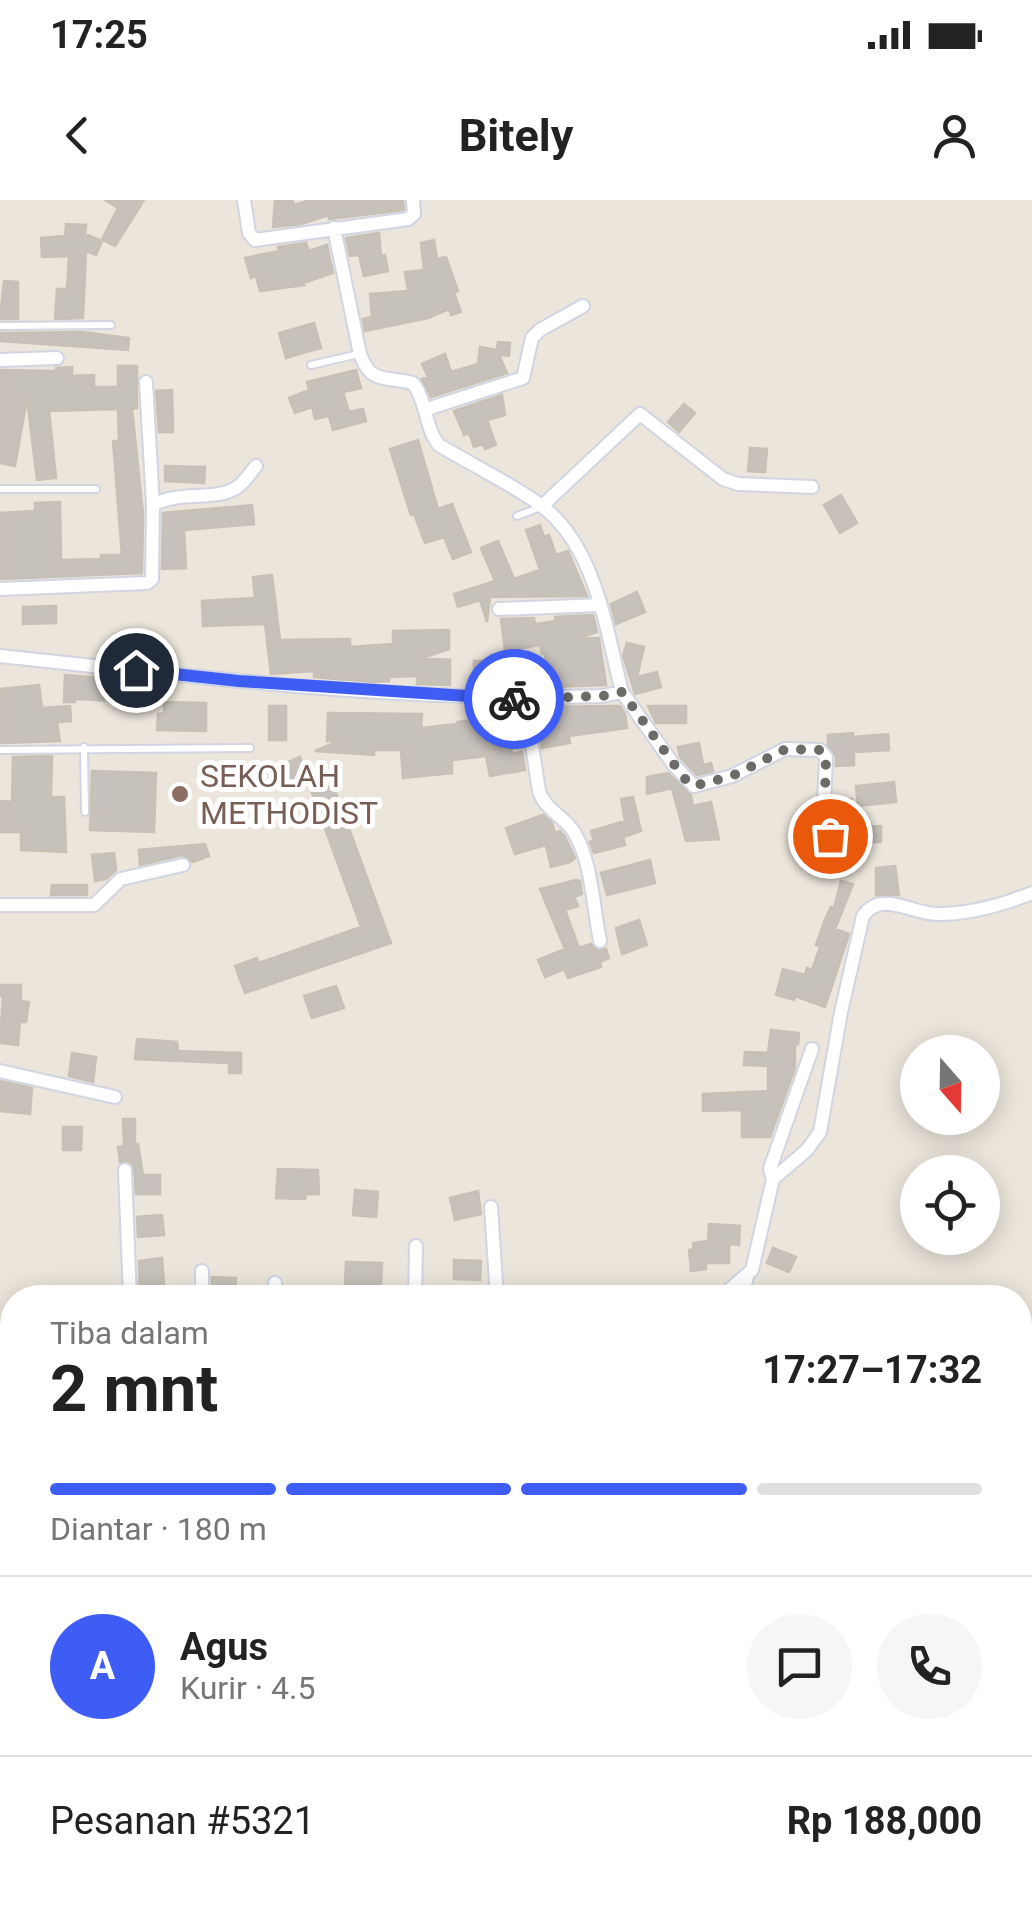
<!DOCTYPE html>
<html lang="id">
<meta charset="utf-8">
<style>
:root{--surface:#fff;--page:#f6f6f6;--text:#222;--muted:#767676;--line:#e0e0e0;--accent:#3e5df5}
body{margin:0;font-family:Roboto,sans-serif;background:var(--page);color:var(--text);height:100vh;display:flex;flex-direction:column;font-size:38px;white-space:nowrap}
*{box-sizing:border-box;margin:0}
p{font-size:32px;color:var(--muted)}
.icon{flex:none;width:55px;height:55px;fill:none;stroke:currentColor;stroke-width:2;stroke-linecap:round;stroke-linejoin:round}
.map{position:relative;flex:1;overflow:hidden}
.drawer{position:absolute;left:0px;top:1085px;width:1032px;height:620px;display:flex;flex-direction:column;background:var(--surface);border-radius:40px 40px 0 0;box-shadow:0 5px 25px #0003}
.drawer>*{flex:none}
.needle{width:65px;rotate:160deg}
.tools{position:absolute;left:900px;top:835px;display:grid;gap:20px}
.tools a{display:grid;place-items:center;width:100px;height:100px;border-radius:50%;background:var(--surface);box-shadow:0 5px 25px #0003;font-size:50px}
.pin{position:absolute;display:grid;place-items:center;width:85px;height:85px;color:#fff;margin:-42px;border:5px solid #fff;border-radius:50%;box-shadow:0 2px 10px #0007}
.courier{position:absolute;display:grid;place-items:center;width:100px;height:100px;margin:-50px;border:8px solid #3e5df5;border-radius:50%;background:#fff;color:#222;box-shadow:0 2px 12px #0007}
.headline em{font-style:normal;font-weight:700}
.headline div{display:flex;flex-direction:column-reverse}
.headline{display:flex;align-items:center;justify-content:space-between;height:170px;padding:0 50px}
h1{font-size:65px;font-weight:700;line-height:75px}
.bar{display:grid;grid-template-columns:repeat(4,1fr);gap:15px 10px;align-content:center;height:120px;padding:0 50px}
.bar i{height:12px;border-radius:8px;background:var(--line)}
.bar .on{background:var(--accent)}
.bar p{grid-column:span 4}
.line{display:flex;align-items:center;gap:25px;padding:0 50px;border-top:2px solid var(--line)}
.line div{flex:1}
.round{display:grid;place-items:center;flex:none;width:105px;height:105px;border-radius:52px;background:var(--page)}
.status{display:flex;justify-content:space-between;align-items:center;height:70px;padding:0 50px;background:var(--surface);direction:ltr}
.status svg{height:28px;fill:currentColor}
header{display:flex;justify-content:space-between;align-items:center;height:130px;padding:0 50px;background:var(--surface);font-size:45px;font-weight:700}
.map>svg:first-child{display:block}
.building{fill:#c7c1bb;stroke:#c6c0b5;stroke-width:2.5}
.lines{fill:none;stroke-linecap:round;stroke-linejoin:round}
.service-casing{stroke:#d1d4e2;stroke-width:10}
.minor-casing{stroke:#d1d4e2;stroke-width:16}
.tertiary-casing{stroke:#d1d4e2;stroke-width:19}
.primary-casing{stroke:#c7c7c7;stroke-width:24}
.service{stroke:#fff;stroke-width:6}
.minor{stroke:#fff;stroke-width:12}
.tertiary{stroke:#fff;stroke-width:15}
.primary{stroke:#edce5e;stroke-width:20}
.done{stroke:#6d6b67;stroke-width:10;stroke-dasharray:0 18}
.route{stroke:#3e5df5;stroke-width:12}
.education-dot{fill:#8d6e63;stroke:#fff;stroke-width:4}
.labels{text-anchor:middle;stroke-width:10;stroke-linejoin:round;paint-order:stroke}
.education-label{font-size:32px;fill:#785e54;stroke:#fff;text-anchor:start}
</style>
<div class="status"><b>17:25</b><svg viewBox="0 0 49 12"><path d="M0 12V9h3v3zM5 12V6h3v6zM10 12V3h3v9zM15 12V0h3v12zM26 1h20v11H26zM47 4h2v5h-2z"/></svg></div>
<header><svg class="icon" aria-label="back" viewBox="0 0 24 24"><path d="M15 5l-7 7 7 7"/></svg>Bitely<svg class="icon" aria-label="person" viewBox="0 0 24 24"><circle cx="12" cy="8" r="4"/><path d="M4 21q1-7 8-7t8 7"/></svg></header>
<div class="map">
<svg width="1032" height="1705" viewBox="0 0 1032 1705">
<rect width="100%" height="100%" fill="#ebe5db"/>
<path class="building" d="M105,0H144L115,46L102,39L118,8Z
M275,0H292L294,5L310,0H403L404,10L329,19V15L301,24L273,27Z
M66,24L86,25L85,34L102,41L96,55L86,51L83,118L55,119L57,89H67L69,56L42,57L41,38L65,36Z
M379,33L381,56L385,55L388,71L364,76L359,55L350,56L346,38Z
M434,40L437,59L446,57L458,91L454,93L461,112L451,115L449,109L428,118L365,131L363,119L372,117L370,94L408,91L405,72L424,70L421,43Z
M306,43L309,51L327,45L333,73L303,83L304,85L260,91L256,76L251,78L245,58L279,51L278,47Z
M4,81L18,82V119H0Z
M314,123L321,148L286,158L279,133Z
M82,132L129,138L128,150L0,141V133Z
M498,142L510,143L509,156L499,155L507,173L431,197L422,179L428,177L422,164L445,154L451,172L478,164L480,147L497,150Z
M118,166H137V208L132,209L143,314L142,373L0,379V313L35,311V303L60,302L61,360L101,359V355H122L113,241H119L118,209L49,211L56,278L37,280L27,198L15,266L0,263V170L56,171V168L72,167V176L94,175V187H118Z
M356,170L361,188L343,192L349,212L363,209L366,221L333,230L329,216L315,219L312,207L295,213L289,198L309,190L307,182Z
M172,190L173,232H159L156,191Z
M502,195L505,215L487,220L496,245L485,249L483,244L474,247L469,233L464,235L454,211Z
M684,204L695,213L679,232L668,222Z
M418,240L438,309L452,304L471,352L453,359L444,337L425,343L414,314L411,315L390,249Z
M750,248L767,249L765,272L748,271Z
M165,266L205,267L204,283L165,281Z
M841,295L857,323L840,333L824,305Z
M252,305L254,324L184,330L186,368L162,369L163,313Z
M540,325L544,337L549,335L556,355L568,351L587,396L490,397L487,422L480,400L458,407L454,394L495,381L481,348L498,341L514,379L540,370L526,330Z
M272,375L280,440L350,439V447L393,444V431L449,430V449L422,458L450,460V485L417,484V476L389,477V481L374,482L314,477V471L271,474L265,424L203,426L202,401L255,398L253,377Z
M637,392L645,412L616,424L611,404Z
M56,406V423L23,424V407Z
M593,415L597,432L577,439L599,438L606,485L549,487L545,454H542L540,445L505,451L501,419L534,418L535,424L556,421L555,417Z
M627,443L644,447L637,477L657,472L661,487L635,494L623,455Z
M474,461H487L486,486H474Z
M65,475L138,481L136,502L75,499V502H64Z
M39,485L42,508L70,506L71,521L57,522L60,541L0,543V489Z
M164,502L206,503V531L157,530L158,514L164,513Z
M269,506H286V540H269Z
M609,506V511L610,506H620L625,514L627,528L569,536L570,543L542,548L539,507Z
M648,506H686V523H656Z
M506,508L512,554L522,552L525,570L490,576L486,556L452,560V573L403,578L401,550H374V555L315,551L339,541H327L328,513L422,514L421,528L457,524V522L476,519L475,512Z
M853,533V537L888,534L889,550L854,552V565L836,566V556L828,545V535Z
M699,543L703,565L711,563L713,571L697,575L680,557L678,547Z
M52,556L51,597H64L66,652L21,650V632H0V601L12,602L13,557Z
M300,557L309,580L284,590L274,568Z
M92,571L156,573L154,632L90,630Z
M668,573L691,595L693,606L711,602L719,639L686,641L672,588L647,594V577Z
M894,582L896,602L858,606L856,586Z
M333,585L391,743L245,793L235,766L257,758L259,763L361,727L312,593Z
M633,597L641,631L623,637L625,645L594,653L590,642L594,641L591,631L625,621L621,599Z
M852,599L854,619L836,620L835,600Z
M543,615L552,623L555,633L560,631L565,637L575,658L570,662L551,667L546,645L515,654L506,628Z
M881,626V642H869L868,630L864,643H854L849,628Z
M205,644L209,656L193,662L182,655L140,665L139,650Z
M114,653L116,670L106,679L95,681L92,655Z
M650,660L655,683L607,695L601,673Z
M895,666L899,695H876V668Z
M576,680L580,681L582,694L574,697L578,706L565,710L579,748L591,744L598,751L606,749L609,758L600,762L601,767L568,778L564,769L545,777L538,760L565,749L540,689Z
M841,681L853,684L835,729L849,734L825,807L795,796L794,800L776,795L783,769L805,775L807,768L812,770L820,747L816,745L826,717L831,707L834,708Z
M52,685H87V695H51Z
M639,720L647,745L622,754L616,728Z
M0,785H21V801L29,802L26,822H20L18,845L0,843L3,795L0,796Z
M336,786L344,808L312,818L304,796Z
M771,830L799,833L798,844H795V868L770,937H742V910L703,911V894L768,891V866L744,865L745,852L768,853Z
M137,839L177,842L178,851L241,853V873H229V863L135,859Z
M72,853L96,857L93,882L69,876Z
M0,881L32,888L30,914L0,911Z
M123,919H135V944H138L143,975H160V994H136L134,966L129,961L120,962L118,947L124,946Z
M63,927H82L81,950H63Z
M278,969L318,970L319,994H306L305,999L276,998Z
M355,990L378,992L376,1017L353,1015Z
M478,991L481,1014L455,1020L450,998Z
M162,1015L164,1035L138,1037L137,1017Z
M709,1024L740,1026L739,1045L729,1044V1063H706V1069L691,1071L689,1050L694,1049L693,1043L708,1041Z
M773,1048L796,1057L789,1072L767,1063Z
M162,1058L165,1098H140L139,1061Z
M454,1060L481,1061L480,1080L454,1079Z
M346,1062L382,1063L381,1086L345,1085Z
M212,1077L236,1078L235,1095L212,1094Z
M409,1692H437L438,1705H409Z
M911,1692H972V1705H911Z"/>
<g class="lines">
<defs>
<path id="service" d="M0,126L111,125
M311,165L359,154
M0,289H96
M517,316L541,307
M84,547L85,612
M0,550L250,548
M745,1098L750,1076"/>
<path id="minor" d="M244,0L249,33L255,40L408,19L414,14L413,0
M0,160L57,158
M427,209L523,178L532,138L540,130L583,106
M153,305C182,289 219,303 240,285C246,280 251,272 256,266
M542,306L640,214L723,279L738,284L812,287
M0,389L147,383L152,379L153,305L146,182
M499,409L600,405
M0,456C199,477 403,503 603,496L622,492C606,430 596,344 539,304C508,282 472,265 439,245C425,229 427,201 413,183C386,176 371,185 360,154L334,28
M622,492L673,564L694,586L732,576L785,549L820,550L826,557L823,627L830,636L844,641
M525,499L539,591C545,610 564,616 574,632C592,662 593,707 600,741
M0,705H94L121,679L183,665
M0,871L115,897
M125,970L130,1098
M773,979L770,969L773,960L812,849
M491,1007L497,1098
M202,1071V1098
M275,1083V1098
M415,1098L416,1046
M720,1098L752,1070L773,979L807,950L820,932L841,812L863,716C882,689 913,715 938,714C970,714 1002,705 1032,693
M399,1692V1705
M665,1692L666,1705"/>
<path id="tertiary" d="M508,1692V1705"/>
<path id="primary" d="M0,1314L12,1317
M1020,1675L1032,1681"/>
</defs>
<use href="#service" class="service-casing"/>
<use href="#minor" class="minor-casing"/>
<use href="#tertiary" class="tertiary-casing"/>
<use href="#primary" class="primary-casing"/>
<use href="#service" class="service"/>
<use href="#minor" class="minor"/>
<use href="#tertiary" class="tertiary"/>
<use href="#primary" class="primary"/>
</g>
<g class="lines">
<path class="done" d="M514,499L603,496L622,492L684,578L694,586L732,576L786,549L820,550L826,557L824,628L830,636"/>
<path class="route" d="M136,470L239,481L514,499"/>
</g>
<circle class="education-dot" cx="180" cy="594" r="10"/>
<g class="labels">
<g class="education-label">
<text x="200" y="587">SEKOLAH<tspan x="200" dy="37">METHODIST</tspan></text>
</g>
</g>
</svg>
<div class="tools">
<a><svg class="needle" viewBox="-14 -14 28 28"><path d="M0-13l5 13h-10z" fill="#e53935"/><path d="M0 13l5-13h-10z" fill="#767676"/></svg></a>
<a><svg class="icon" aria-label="locate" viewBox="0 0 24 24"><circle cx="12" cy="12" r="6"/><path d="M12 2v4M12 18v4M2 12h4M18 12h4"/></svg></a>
</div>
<div class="pin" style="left:830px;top:636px;background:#ea580c"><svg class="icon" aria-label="bag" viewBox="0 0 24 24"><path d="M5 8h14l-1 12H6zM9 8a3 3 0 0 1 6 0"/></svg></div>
<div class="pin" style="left:136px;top:470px;background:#1f2937"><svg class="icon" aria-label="home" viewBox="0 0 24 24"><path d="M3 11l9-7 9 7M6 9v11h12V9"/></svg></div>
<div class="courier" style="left:514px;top:499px"><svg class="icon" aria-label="bike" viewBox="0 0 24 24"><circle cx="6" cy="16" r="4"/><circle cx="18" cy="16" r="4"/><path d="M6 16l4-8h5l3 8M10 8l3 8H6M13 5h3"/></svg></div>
<section class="drawer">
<div class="headline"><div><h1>2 mnt</h1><p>Tiba dalam</p></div><em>17:27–17:32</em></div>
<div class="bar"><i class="on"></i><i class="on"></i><i class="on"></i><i></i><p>Diantar · 180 m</p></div>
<div class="line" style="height:180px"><b class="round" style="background:var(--accent);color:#fff">A</b><div><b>Agus</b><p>Kurir · 4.5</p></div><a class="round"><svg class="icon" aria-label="chat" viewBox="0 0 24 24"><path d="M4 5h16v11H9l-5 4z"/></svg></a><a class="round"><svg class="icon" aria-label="phone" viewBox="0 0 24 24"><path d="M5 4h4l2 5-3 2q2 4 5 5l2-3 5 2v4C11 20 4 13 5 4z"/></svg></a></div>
<div class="line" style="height:130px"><div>Pesanan #5321</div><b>Rp 188,000</b></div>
</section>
</div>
